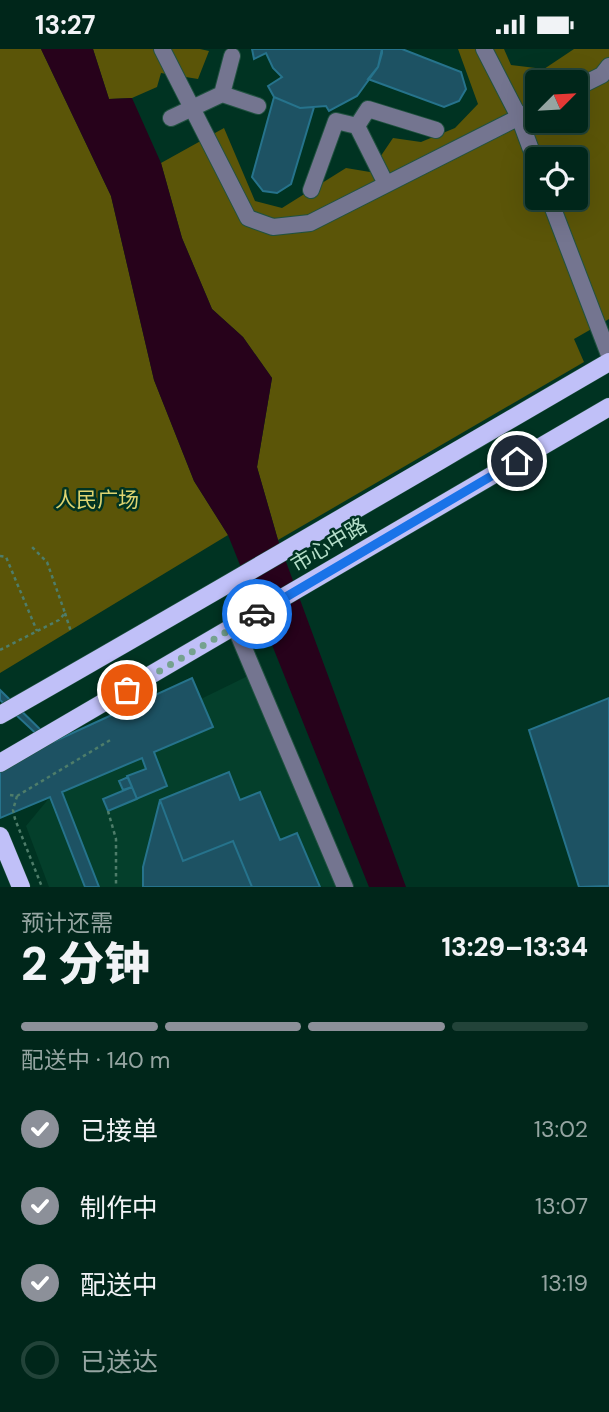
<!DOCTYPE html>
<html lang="zh">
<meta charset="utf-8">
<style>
:root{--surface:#00261a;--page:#0e3227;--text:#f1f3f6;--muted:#95a5a2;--line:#224339;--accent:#8c9099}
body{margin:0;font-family:"DM Sans","Noto Sans SC",sans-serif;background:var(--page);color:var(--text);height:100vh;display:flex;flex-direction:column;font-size:26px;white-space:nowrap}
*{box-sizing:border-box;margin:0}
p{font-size:23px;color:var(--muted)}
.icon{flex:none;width:38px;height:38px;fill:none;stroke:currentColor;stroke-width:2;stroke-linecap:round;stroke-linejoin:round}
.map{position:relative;height:838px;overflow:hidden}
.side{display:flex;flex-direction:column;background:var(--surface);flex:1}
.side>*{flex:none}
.needle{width:46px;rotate:66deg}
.buttons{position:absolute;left:525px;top:21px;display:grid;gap:14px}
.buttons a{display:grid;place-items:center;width:63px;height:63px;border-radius:7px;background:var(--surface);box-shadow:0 7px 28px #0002,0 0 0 2px var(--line);font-size:35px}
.pin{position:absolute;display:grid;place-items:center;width:60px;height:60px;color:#fff;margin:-30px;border:4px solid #fff;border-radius:50%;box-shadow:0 2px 7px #0007}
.courier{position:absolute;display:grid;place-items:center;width:70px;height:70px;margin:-35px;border:5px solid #1a73e8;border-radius:50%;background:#fff;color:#222;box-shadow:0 2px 9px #0007}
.summary em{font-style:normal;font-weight:800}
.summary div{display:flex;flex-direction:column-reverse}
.summary{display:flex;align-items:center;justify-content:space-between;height:119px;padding:0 21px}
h1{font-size:46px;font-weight:800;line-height:52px}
.bar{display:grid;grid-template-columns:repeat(4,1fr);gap:10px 7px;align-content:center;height:84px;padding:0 21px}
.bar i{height:9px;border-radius:5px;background:var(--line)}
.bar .active{background:var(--accent)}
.bar p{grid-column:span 4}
ol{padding:0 21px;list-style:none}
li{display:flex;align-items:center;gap:21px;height:77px}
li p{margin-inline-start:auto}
li .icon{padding:7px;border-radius:50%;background:var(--accent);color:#fff;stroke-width:4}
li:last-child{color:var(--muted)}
li i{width:38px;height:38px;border:4px solid var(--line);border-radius:50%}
.status{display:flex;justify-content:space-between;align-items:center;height:49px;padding:0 35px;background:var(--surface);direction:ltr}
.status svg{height:19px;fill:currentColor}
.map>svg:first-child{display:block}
.built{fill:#043f2b}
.green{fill:#5b5508;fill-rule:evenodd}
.water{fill:#27021b}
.building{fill:#1d5263;stroke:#26738c;stroke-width:2}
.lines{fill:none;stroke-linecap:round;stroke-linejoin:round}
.minor-casing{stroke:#205240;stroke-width:18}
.major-casing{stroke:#205240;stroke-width:19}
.path{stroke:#4e7d6a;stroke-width:2.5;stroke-dasharray:3.5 3.5;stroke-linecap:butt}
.minor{stroke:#747590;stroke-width:16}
.major{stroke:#c0c0f8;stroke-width:18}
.done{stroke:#75a28f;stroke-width:7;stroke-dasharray:0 12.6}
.route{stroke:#1a73e8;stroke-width:9}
.labels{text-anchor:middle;stroke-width:5;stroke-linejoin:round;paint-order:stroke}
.park-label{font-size:21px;fill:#ded571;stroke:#032}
.street-label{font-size:21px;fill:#b4dec9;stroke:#032}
</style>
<div class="status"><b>13:27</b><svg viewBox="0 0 49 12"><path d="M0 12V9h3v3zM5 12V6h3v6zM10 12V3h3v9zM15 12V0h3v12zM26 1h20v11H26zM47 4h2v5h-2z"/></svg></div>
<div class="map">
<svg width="609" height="838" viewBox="0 0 609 838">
<rect width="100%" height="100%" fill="#032"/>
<path class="built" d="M256,623L342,838H49L26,777L50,748L64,717Z"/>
<path class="green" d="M0,0H41L111,147L154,331L194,432L228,486L0,624Z
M93,0H200L209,2L198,30L161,24L157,38L132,49L109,50Z
M458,0H504L511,16L544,20L574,0H609V270L574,290L584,313L278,491L257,418L272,329L243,288L212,260L182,189L161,114L224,79L255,152L282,159L346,119L370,123L393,89L421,93L455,79L478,55ZM537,33H576V72H537ZM537,110H576V149H537Z"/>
<path class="water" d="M41,0H93L109,50L132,49L161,114L182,189L212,260L243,288L272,329L257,418L278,491L406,838H369L228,486L194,432L154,331L111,147Z"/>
<path class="building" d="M252,0H382V4L378,18L357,47L329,62L326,57L300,59L274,48L268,37L282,28L273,19L266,4L254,10Z
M382,0H402L461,23L466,40L459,52L444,58L368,30L378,18Z
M274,48L300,59L314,58L291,135L277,144L263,142L252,128Z
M192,629L213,678L154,703L167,737L108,762L103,750L132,738L127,727L146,720L142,709L62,743L99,838H85L50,748L0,769V716L44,692L0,651V641L53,693Z
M609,649V837L579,838L529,681Z
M229,723L240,751L260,743L280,791L297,784L320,838H143V818L160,751Z
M229,723L240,751L260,743L280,791L297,784L320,838H252L233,792L183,812L160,751Z
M128,728L132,738L123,741L119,732Z
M132,738L137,750L108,762L103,750Z"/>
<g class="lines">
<defs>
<path id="minor" d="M162,0L248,169L273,178L310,174L537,59
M484,0L519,68L537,117
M576,39L602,26L609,17
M222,45L258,57
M171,69L222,45L232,7
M386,135L357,77L368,60L436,81
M311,141L336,72L357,77
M549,149L609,306
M235,578L345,838"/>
<path id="major" d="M0,666C204,550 406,431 609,313
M0,714L609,358
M0,787L21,838"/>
</defs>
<use href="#minor" class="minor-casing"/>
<use href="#major" class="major-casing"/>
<path class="path" d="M0,507L6,508L37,582
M65,564L71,583
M0,601L59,571L65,564L47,513L30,496
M10,746L17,747L112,690
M17,747L13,761L15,770L42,838
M108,762L116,790V838"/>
<use href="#minor" class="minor"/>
<use href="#major" class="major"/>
</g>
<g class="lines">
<path class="done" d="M127,641L257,565"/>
<path class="route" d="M257,565L517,412"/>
</g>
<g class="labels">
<g class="park-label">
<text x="97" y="458">人民广场</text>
</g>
<g class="street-label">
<text transform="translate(329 496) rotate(-31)" y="7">市心中路</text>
</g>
</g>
</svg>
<div class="buttons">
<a><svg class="needle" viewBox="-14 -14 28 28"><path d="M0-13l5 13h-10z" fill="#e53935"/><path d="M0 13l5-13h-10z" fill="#95a5a2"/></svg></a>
<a><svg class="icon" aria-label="locate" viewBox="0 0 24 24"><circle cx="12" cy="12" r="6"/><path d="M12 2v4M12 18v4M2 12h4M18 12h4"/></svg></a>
</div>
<div class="pin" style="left:127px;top:641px;background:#ea580c"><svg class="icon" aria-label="bag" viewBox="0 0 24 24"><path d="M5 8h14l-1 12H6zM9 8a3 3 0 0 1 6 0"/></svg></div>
<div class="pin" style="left:517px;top:412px;background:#1f2937"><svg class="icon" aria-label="home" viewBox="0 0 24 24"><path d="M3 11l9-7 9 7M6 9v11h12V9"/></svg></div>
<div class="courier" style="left:257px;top:565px"><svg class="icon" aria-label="car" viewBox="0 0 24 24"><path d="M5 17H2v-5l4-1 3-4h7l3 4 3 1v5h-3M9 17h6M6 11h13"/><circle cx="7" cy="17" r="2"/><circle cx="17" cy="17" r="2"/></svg></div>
</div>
<section class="side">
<div class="summary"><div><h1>2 分钟</h1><p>预计还需</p></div><em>13:29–13:34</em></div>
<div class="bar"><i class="active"></i><i class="active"></i><i class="active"></i><i></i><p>配送中 · 140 m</p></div>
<ol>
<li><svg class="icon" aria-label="check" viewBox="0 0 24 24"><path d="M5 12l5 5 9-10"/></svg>已接单<p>13:02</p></li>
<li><svg class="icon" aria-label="check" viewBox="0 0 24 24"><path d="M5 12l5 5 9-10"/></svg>制作中<p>13:07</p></li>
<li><svg class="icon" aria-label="check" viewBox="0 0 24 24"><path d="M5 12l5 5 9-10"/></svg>配送中<p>13:19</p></li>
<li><i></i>已送达</li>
</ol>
</section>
